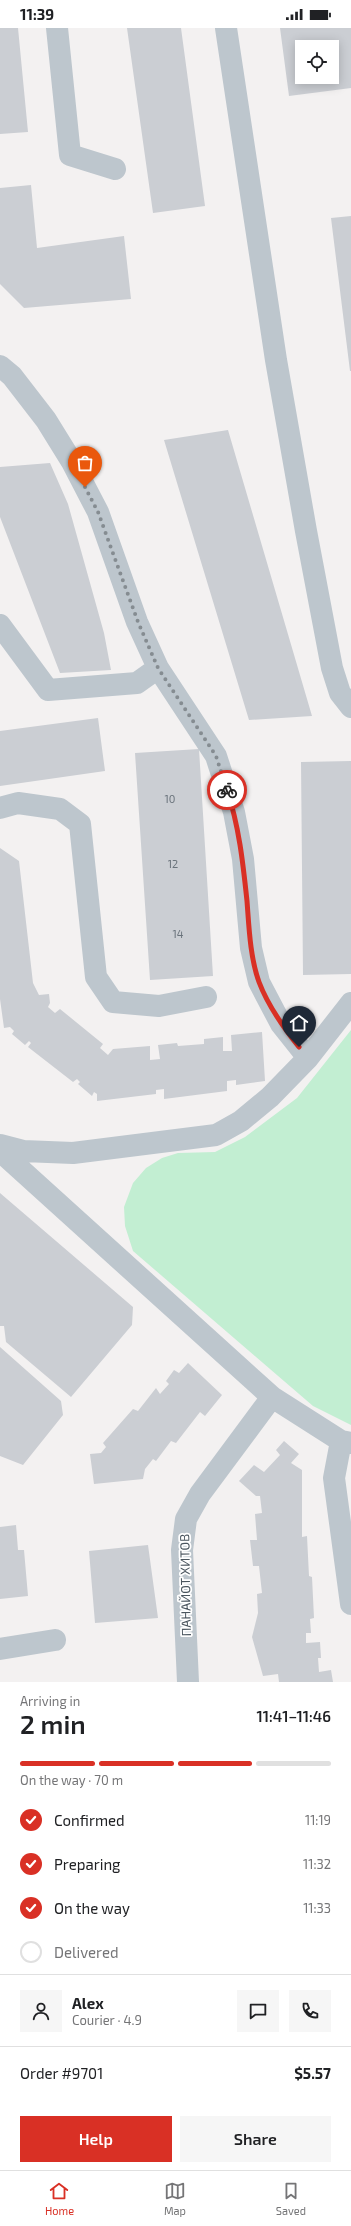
<!DOCTYPE html>
<meta charset="utf-8">
<style>
:root{--surface:#fff;--page:#f6f6f6;--text:#202124;--muted:#757577;--line:#e0e0e0;--accent:#d93025}
body{margin:0;font-family:"Exo 2",sans-serif;background:var(--page);color:var(--text);height:100vh;display:flex;flex-direction:column;font-size:15px;white-space:nowrap}
*{box-sizing:border-box;margin:0}
p{font-size:13px;color:var(--muted)}
.icon{flex:none;width:22px;height:22px;fill:none;stroke:currentColor;stroke-width:2;stroke-linecap:round;stroke-linejoin:round}
.map{position:relative;height:1654px;overflow:hidden}
.drawer{display:flex;flex-direction:column;background:var(--surface);flex:1}
.drawer>*{flex:none}
.fabs{position:absolute;left:295px;top:12px;display:grid;gap:8px}
.fabs a{display:grid;place-items:center;width:44px;height:44px;border-radius:0px;background:var(--surface);box-shadow:0 2px 10px #0003;font-size:20px}
.pin{position:absolute;display:grid;place-items:center;width:34px;height:34px;color:#fff;margin:-41px -17px;border-radius:50% 50% 50% 0;rotate:-45deg;box-shadow:0 0 4px #0007}
.pin .icon{rotate:45deg}
.courier{position:absolute;display:grid;place-items:center;width:40px;height:40px;margin:-20px;border:3px solid #d93025;border-radius:50%;background:#fff;color:#222;box-shadow:0 1px 5px #0007}
.overview em{font-style:normal;font-weight:600}
.overview div{display:flex;flex-direction:column-reverse}
.overview{display:flex;align-items:center;justify-content:space-between;height:68px;padding:0 20px}
h1{font-size:26px;font-weight:600;line-height:30px}
.bar{display:grid;grid-template-columns:repeat(4,1fr);gap:6px 4px;align-content:center;height:48px;padding:0 20px}
.bar i{height:5px;border-radius:3px;background:var(--line)}
.bar .active{background:var(--accent)}
.bar p{grid-column:span 4}
.line{display:flex;align-items:center;gap:10px;padding:0 20px;border-top:1px solid var(--line)}
.line div{flex:1}
.round{display:grid;place-items:center;flex:none;width:42px;height:42px;border-radius:0px;background:var(--page)}
ol{padding:0 20px;list-style:none}
li{display:flex;align-items:center;gap:12px;height:44px}
li p{margin-inline-start:auto}
li .icon{padding:4px;border-radius:50%;background:var(--accent);color:#fff;stroke-width:4}
li:last-child{color:var(--muted)}
li i{width:22px;height:22px;border:2px solid var(--line);border-radius:50%}
.action{display:flex;gap:8px;margin-top:auto;padding:8px 20px}
.action a{flex:1;height:46px;border-radius:0px;background:var(--accent);color:#fff;font-size:16px;font-weight:600;line-height:46px;text-align:center}
.action a+a{background:var(--page);color:var(--text)}
.status{display:flex;justify-content:space-between;align-items:center;height:28px;padding:0 20px;background:var(--surface);direction:ltr}
.status svg{height:11px;fill:currentColor}
.tabs{display:flex;justify-content:space-around;align-items:center;height:56px;border-top:1px solid var(--line);background:var(--surface);font-size:11px;color:var(--muted)}
.tabs a{display:grid;justify-items:center;gap:2px}
.tabs .active{color:var(--accent)}
.map>svg:first-child{display:block}
.green{fill:#c2eed2}
.building{fill:#cbced3;fill-rule:evenodd}
.lines{fill:none;stroke-linecap:round;stroke-linejoin:round}
.minor{stroke:#bdc6cd;stroke-width:22}
.done{stroke:#858c91;stroke-width:4;stroke-dasharray:0 7.2}
.route{stroke:#d93025;stroke-width:5}
.labels{text-anchor:middle;stroke-width:3.5;stroke-linejoin:round;paint-order:stroke}
.number-label{font-size:11px;fill:#6a737b}
.street-label{font-size:13px;fill:#4a555e;stroke:#fff}
</style>
<div class="status"><b>11:39</b><svg viewBox="0 0 49 12"><path d="M0 12V9h3v3zM5 12V6h3v6zM10 12V3h3v9zM15 12V0h3v12zM26 1h20v11H26zM47 4h2v5h-2z"/></svg></div>
<div class="map">
<svg width="351" height="1654" viewBox="0 0 351 1654">
<rect width="100%" height="100%" fill="#f3f1f1"/>
<path class="green" d="M351,1002V1397L313,1378L133,1223L125,1198L124,1179L133,1155L146,1140L162,1130L178,1125L215,1124L245,1109L297,1070Z"/>
<path class="building" d="M0,0H18L28,104L0,106Z
M127,0H181L205,178L153,185Z
M280,0H351V60L289,68ZM302,19H332V49H302Z
M31,157L37,220L124,208L131,271L24,280L0,256V160Z
M351,188V343H350L331,190Z
M228,402L312,688L249,692L164,412Z
M50,435L68,476L104,605L111,642L60,645L0,489V439Z
M98,690L105,743L0,758V703Z
M199,721L213,948L150,952L135,725Z
M351,733V946L303,947L301,734Z
M0,820L19,833L33,955L39,967L49,966L50,975L48,979L55,985L60,981L103,1016L100,1020L108,1027L113,1021L150,1018V1032L160,1031L158,1017L177,1015L178,1018L204,1016V1011L223,1009V1023H232L231,1007L262,1004L265,1053L236,1057V1052L227,1053V1063L164,1071V1061L156,1062V1066L97,1073V1066L94,1064L92,1068L78,1056L80,1054L77,1051L73,1054L28,1019L31,1015L29,1013L25,1017L12,1006L14,1003L10,999L4,1000L0,971Z
M0,1165L133,1279L132,1297L71,1369L6,1314L4,1298H0Z
M0,1319L61,1373L63,1387L23,1437L0,1428Z
M188,1335L222,1367L205,1388L200,1384L176,1415L171,1413L156,1433L153,1431L145,1441L143,1451L94,1456L90,1426L101,1425L106,1419L103,1415L133,1381L138,1383L156,1360L160,1366L169,1356L166,1353L174,1342L179,1345Z
M284,1413L299,1426L291,1435L302,1442V1509L307,1508L309,1548L312,1549L314,1590L310,1591L311,1605H306V1615L320,1614L321,1630H318L319,1644L331,1642L333,1654H279L278,1646L263,1648L252,1609L258,1585L257,1566L262,1565L259,1538H253L250,1512H257L255,1486L262,1485L260,1468H256L239,1453L254,1437L264,1444L280,1427L276,1422Z
M16,1497L18,1522H24L28,1568L0,1571V1499Z
M148,1517L158,1590L95,1595L89,1523Z"/>
<g class="lines">
<path class="minor" d="M57,0L70,127L115,141
M226,0L276,332L306,503L332,640L340,665L351,679
M0,338L12,348L46,392L72,434L98,484L137,594L158,640L216,728L234,784L243,831L251,920L259,954L281,996L308,1030
M0,597L48,662L137,655L158,640
M0,780L18,775L60,781L80,796L96,949L113,974L159,978L206,969
M0,1117L23,1123L73,1125L216,1107L241,1093L270,1069L308,1030L351,975
M0,1123L272,1369L341,1413L351,1415
M341,1413L334,1450L351,1576
M0,1621L55,1612
M188,1654L182,1522L186,1491L200,1466L272,1369"/>
</g>
<g class="lines">
<path class="done" d="M85,459L98,484L138,594L158,640L216,728L227,762"/>
<path class="route" d="M227,762C239,798 243,835 247,873C249,899 250,929 259,954C268,978 283,999 299,1019"/>
</g>
<g class="labels">
<g class="number-label">
<text x="170" y="775">10</text>
<text x="173" y="840">12</text>
<text x="178" y="910">14</text>
</g>
<g class="street-label">
<text transform="translate(185 1557) rotate(-91)" y="5">ПАНАЙОТ ХИТОВ</text>
</g>
</g>
</svg>
<div class="fabs">
<a><svg class="icon" aria-label="locate" viewBox="0 0 24 24"><circle cx="12" cy="12" r="6"/><path d="M12 2v4M12 18v4M2 12h4M18 12h4"/></svg></a>
</div>
<div class="pin" style="left:85px;top:459px;background:#ea580c"><svg class="icon" aria-label="bag" viewBox="0 0 24 24"><path d="M5 8h14l-1 12H6zM9 8a3 3 0 0 1 6 0"/></svg></div>
<div class="pin" style="left:299px;top:1019px;background:#1f2937"><svg class="icon" aria-label="home" viewBox="0 0 24 24"><path d="M3 11l9-7 9 7M6 9v11h12V9"/></svg></div>
<div class="courier" style="left:227px;top:762px"><svg class="icon" aria-label="bike" viewBox="0 0 24 24"><circle cx="6" cy="16" r="4"/><circle cx="18" cy="16" r="4"/><path d="M6 16l4-8h5l3 8M10 8l3 8H6M13 5h3"/></svg></div>
</div>
<section class="drawer">
<div class="overview"><div><h1>2 min</h1><p>Arriving in</p></div><em>11:41–11:46</em></div>
<div class="bar"><i class="active"></i><i class="active"></i><i class="active"></i><i></i><p>On the way · 70 m</p></div>
<ol>
<li><svg class="icon" aria-label="check" viewBox="0 0 24 24"><path d="M5 12l5 5 9-10"/></svg>Confirmed<p>11:19</p></li>
<li><svg class="icon" aria-label="check" viewBox="0 0 24 24"><path d="M5 12l5 5 9-10"/></svg>Preparing<p>11:32</p></li>
<li><svg class="icon" aria-label="check" viewBox="0 0 24 24"><path d="M5 12l5 5 9-10"/></svg>On the way<p>11:33</p></li>
<li><i></i>Delivered</li>
</ol>
<div class="line" style="height:72px"><a class="round"><svg class="icon" aria-label="person" viewBox="0 0 24 24"><circle cx="12" cy="8" r="4"/><path d="M4 21q1-7 8-7t8 7"/></svg></a><div><b>Alex</b><p>Courier · 4.9</p></div><a class="round"><svg class="icon" aria-label="chat" viewBox="0 0 24 24"><path d="M4 5h16v11H9l-5 4z"/></svg></a><a class="round"><svg class="icon" aria-label="phone" viewBox="0 0 24 24"><path d="M5 4h4l2 5-3 2q2 4 5 5l2-3 5 2v4C11 20 4 13 5 4z"/></svg></a></div>
<div class="line" style="height:52px"><div>Order #9701</div><b>$5.57</b></div>
<div class="action"><a>Help</a><a>Share</a></div>
</section>
<nav class="tabs">
<a class="active"><svg class="icon" aria-label="home" viewBox="0 0 24 24"><path d="M3 11l9-7 9 7M6 9v11h12V9"/></svg>Home</a>
<a><svg class="icon" aria-label="map" viewBox="0 0 24 24"><path d="M3 6l6-2 6 2 6-2v14l-6 2-6-2-6 2zM9 4v14M15 6v14"/></svg>Map</a>
<a><svg class="icon" aria-label="saved" viewBox="0 0 24 24"><path d="M7 4h10v16l-5-4-5 4z"/></svg>Saved</a>
</nav>
